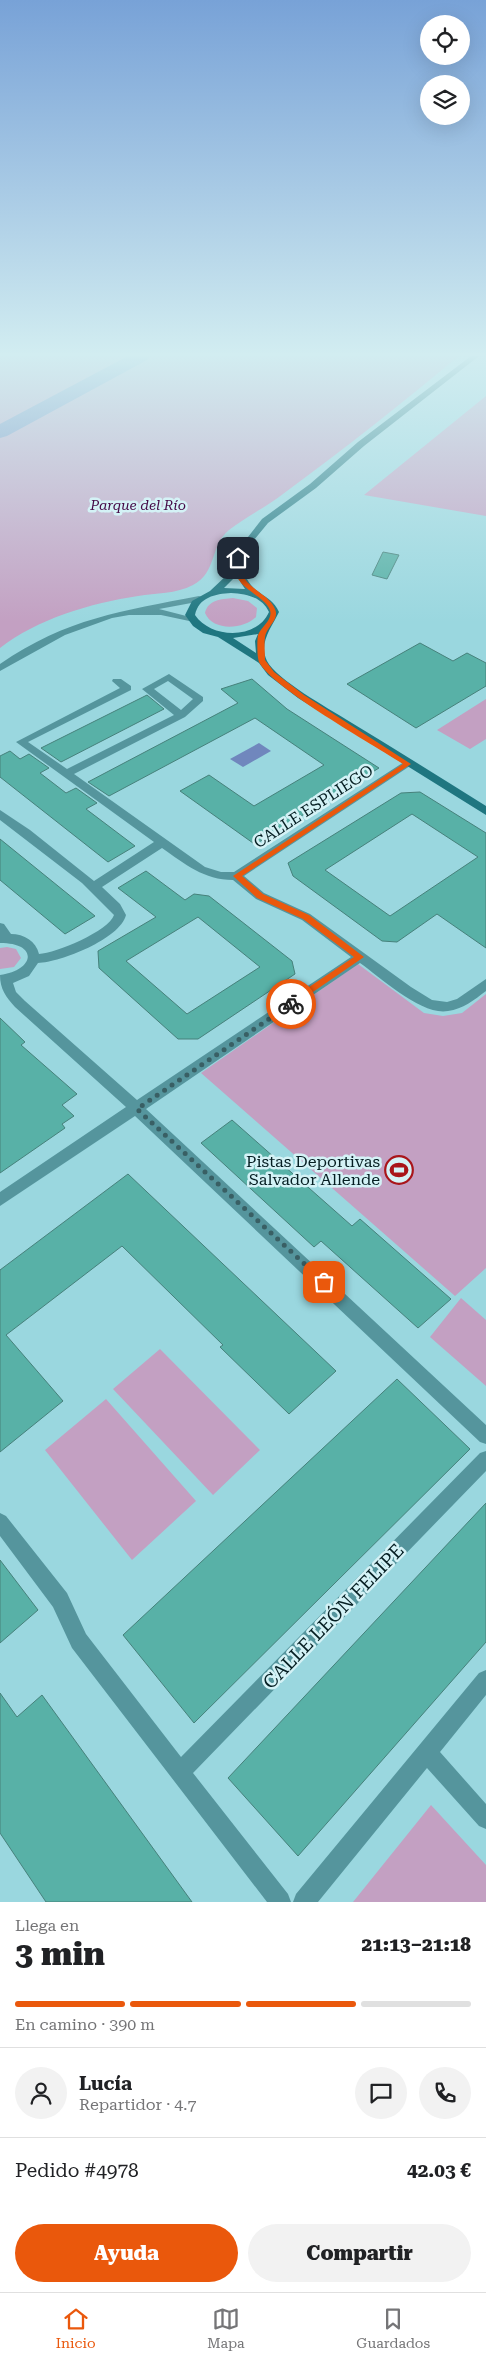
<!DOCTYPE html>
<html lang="es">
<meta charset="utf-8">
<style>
:root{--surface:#fff;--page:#f2f2f2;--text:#202124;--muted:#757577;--line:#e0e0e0;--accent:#ea580c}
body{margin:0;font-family:"Roboto Serif",serif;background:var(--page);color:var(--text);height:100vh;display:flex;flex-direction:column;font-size:19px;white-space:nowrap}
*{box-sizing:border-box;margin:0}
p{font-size:16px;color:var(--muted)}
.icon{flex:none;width:28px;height:28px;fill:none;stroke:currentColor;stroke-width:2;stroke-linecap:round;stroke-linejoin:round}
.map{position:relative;height:1902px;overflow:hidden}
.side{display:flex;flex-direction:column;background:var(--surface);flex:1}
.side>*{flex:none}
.controls{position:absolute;left:420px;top:15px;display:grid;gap:10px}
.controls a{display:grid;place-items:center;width:50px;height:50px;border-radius:50%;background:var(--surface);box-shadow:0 5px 20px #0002;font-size:25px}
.pin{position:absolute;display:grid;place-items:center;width:42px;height:42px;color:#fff;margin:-21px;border-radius:10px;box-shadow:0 2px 8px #0006}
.courier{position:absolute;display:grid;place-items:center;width:50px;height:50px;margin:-25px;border:4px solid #ea580c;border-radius:50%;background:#fff;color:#222;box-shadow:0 1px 6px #0007}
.headline em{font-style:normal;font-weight:800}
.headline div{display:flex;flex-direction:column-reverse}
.headline{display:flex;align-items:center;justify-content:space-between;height:85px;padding:0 15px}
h1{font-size:32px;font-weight:800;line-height:38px}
.bar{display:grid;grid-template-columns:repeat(4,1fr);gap:8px 5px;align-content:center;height:60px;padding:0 15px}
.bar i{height:6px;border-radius:4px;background:var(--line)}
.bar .on{background:var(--accent)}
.bar p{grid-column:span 4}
.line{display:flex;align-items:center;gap:12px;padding:0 15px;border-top:1px solid var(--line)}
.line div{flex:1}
.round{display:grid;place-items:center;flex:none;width:52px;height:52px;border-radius:26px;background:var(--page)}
.action{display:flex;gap:10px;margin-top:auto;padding:10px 15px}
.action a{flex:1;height:58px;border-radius:30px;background:var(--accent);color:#fff;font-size:20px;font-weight:800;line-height:58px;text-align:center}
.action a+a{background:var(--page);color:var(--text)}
.menu{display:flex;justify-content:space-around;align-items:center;height:70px;border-top:1px solid var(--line);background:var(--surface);font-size:14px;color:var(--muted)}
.menu a{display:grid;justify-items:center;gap:2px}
.menu .on{color:var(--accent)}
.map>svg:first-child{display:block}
.green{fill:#c3a0c2}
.water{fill:#7087bd}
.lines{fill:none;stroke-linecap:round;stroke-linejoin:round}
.river{fill:#7087bd;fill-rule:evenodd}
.building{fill:#58b1a7;stroke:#46817b;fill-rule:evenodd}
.street{fill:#55959d;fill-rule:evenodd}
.secondary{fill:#1f7680;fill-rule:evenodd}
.route{fill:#ea580c}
.done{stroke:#395f64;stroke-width:5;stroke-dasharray:0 9}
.labels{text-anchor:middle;stroke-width:5;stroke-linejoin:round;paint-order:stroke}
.far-park-label{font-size:14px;font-style:italic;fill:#440846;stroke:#d4f2f6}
.street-label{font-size:16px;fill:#051e22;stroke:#d4f2f6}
.poi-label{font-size:16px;fill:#051e22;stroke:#d4f2f6;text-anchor:end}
.near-street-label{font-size:19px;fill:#051e22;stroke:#d4f2f6}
</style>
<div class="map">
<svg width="486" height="1902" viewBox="0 0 486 1902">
<rect width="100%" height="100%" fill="#9ad7df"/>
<path class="green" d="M0,356H459C402,403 343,450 283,494C266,507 246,517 229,530C210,545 217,573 193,585C176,594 156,593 138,596C91,603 37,619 0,648Z
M486,396V516L364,495Z
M233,598L248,601L257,608L256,617C244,629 213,632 205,613C208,600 221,599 233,598Z
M486,699V739L470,749L437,730Z
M7,947L16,949L21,958L14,967L0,969V948Z
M358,964L424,1013L443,1016L462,1013L486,994V1268L455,1296L201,1073Z
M461,1298L486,1320V1386L430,1337Z
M160,1349L260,1450L213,1495L113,1389Z
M106,1399L196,1501L132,1560L45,1450Z
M431,1805L486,1865V1902H353Z"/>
<path class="water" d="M259,743L271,751L243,767L230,759Z"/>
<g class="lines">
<path class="river" d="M128,356H150L147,360L7,436L0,438V424Z"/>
</g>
<path class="building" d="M383,552L399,555L387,579L372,575Z
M420,643L453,661L467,653L486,663V686L416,728L347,684Z
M252,679L287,709L379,768L259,842L253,843L180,791L209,775L254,806L324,765L255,718L109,796L88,782L238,703L221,689Z
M147,695L164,709L61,762L41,748Z
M10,751L20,759L29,754L49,768L40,773L66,793L76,788L97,803L86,809L135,846L108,862L0,777V756Z
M420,792L486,833V948L437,914L397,942L382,941L293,876L288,863L401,793ZM412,814L478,857L390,916L325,870Z
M0,839L95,916L65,934L0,880Z
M146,871L185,900L194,894L209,896L292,961L295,974L198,1039H178L99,968L98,951L156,917L118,888ZM198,917L260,967L187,1014L126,961Z
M0,1018L25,1042L21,1045L77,1094L62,1105L74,1116L62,1124L65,1128L0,1173Z
M232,1120L352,1226L360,1219L451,1299L418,1328L321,1241L314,1247L201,1143Z
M128,1174L336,1371L289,1414L220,1347L223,1345L122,1246L6,1335L63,1401L0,1452V1270Z
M397,1379L470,1449L194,1723L123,1635Z
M486,1503V1642L298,1856L228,1778Z
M0,1560L38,1610L0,1643Z
M0,1693L17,1717L42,1695L192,1902H46L0,1833Z"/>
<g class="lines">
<path class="street" d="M199,596L202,597V601L159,609L194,618V622L161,615H129L112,618L65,635L0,671V664C67,618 122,611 199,596Z
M169,674L203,697V701L185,717L74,774L205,867L221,872H234L404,762H412L413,764L244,876L264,893L310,914L411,987L432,1000L447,1002L457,999L486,979V991C474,1000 463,1009 448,1011C422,1016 381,978 360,963L146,1109L486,1425V1444L480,1442L135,1116L0,1206V1192L126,1107L15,1007C6,997 0,989 0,975C34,971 40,943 0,943V923L4,924L11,934C24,934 36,941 39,954C56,953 109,931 114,915L82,883L0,820V810L30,830L94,881L154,842L16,742L120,688L112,681L113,679H121L131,686V690L28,742L67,769L174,715L142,689ZM168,681L193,699L181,710L154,689ZM162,848C185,864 204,880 233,880L256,899L302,920L351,957L137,1100L25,1001L16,992L13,983L29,976L38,963C61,962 120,939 126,915L120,904L102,887Z
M486,1451V1471L193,1773L288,1894L291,1902H267L72,1648L53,1607L0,1536V1513L6,1516L67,1593L86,1634L181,1757L480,1453Z
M486,1670V1695L440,1752L486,1804V1829L479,1826L427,1768L318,1902H293L296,1894L479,1673Z"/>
<path class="secondary" d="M471,356H479L364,446L316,488L268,523L245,551L240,565C245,575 249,586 259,592C268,599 274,601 279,612C272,627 258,643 267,661C277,680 328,708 347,720C393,748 440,777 486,806V815L298,698L268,675L259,663L218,637L203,633L193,626L185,615L192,601L210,591L228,574L237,551L262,519L310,484L358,442ZM236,575L245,589L224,588L235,577ZM231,593C247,594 262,597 269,612C257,640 211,639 195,615C199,597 215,594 231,593ZM258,634L255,641L256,653L233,638Z"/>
</g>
<linearGradient id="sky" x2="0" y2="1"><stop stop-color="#78a2d7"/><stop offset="0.57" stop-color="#d2edf1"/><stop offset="1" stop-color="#d2edf1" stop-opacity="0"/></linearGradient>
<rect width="486" height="622" fill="url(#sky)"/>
<path class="route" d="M238,556L241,558C235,587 267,590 275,609C280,620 266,627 265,637C264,644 265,653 265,660L274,672L304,695L411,764L242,876L263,894L309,915L364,957L291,1007L287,1004L288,1001L354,957L303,919L257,898L233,876L403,764C374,745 272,688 259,662C257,657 257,641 258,635C261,626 275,619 269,608C260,592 229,587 235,558Z"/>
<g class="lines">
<path class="done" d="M291,1004L137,1109L324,1282"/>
</g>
<defs>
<symbol id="stadium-ring" viewBox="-11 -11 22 22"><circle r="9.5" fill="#d4f2f6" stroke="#a9151a" stroke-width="1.5"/><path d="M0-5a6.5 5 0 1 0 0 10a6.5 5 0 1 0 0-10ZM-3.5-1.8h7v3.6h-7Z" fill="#a9151a"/></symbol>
</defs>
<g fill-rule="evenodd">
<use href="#stadium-ring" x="383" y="1154" width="32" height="32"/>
</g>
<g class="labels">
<g class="far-park-label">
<text x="138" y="510">Parque del Río</text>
</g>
<g class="street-label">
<text transform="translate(313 806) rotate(-33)" y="6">CALLE ESPLIEGO</text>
</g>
<g class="poi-label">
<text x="380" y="1167">Pistas Deportivas<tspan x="380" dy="18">Salvador Allende</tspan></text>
</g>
<g class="near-street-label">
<text transform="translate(333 1616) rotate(-46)" y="7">CALLE LEÓN FELIPE</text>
</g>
</g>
</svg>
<div class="controls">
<a><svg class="icon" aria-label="locate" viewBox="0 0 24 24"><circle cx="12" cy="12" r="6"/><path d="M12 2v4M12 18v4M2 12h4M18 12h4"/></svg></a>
<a><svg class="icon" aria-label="layers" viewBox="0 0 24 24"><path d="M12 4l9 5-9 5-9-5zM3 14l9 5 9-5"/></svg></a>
</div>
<div class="pin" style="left:324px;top:1282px;background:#ea580c"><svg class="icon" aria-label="bag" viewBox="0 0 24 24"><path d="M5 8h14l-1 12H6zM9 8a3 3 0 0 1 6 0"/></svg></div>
<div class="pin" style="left:238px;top:558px;background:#1f2937"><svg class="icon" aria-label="home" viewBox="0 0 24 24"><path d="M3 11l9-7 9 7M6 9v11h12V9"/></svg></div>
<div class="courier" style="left:291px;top:1004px"><svg class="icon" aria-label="bike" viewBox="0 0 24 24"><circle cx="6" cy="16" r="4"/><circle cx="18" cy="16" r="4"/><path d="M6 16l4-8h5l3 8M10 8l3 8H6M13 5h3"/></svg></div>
</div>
<section class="side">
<div class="headline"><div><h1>3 min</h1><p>Llega en</p></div><em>21:13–21:18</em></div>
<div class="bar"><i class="on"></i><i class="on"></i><i class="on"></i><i></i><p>En camino · 390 m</p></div>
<div class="line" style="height:90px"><a class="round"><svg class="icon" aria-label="person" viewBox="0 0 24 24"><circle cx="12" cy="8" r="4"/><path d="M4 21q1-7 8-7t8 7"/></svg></a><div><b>Lucía</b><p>Repartidor · 4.7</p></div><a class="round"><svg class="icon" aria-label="chat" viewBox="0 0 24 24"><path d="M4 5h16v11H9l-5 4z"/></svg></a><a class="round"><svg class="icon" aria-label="phone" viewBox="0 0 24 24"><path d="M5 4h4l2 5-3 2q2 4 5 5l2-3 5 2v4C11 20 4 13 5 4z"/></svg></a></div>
<div class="line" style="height:65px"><div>Pedido #4978</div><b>42.03 €</b></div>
<div class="action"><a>Ayuda</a><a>Compartir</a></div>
</section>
<nav class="menu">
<a class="on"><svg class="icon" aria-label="home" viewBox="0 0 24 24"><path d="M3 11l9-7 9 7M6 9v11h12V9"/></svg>Inicio</a>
<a><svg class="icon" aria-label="map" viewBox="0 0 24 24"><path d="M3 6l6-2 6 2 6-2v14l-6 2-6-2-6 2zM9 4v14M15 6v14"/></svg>Mapa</a>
<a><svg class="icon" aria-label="saved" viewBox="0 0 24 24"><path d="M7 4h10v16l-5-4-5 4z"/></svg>Guardados</a>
</nav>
